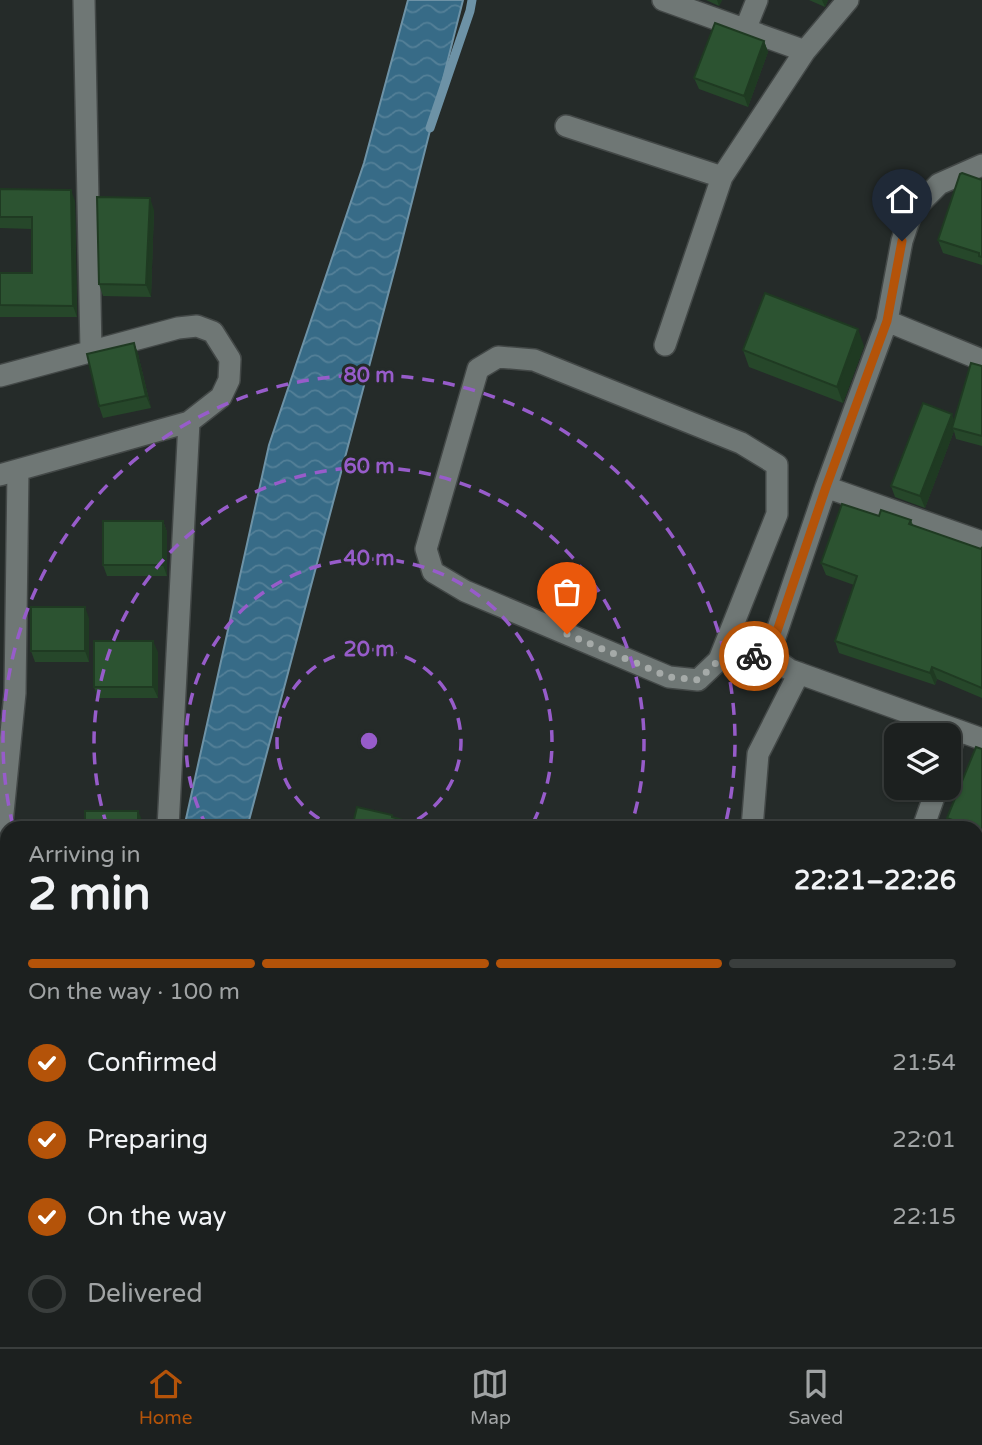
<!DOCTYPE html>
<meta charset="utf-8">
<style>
:root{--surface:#1c201f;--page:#252828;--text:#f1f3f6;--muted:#a0a3a4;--line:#3a3e3d;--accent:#b45309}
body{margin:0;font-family:"Varela Round",sans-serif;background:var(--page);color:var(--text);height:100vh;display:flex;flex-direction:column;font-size:26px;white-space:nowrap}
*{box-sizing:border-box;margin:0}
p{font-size:23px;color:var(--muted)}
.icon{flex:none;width:38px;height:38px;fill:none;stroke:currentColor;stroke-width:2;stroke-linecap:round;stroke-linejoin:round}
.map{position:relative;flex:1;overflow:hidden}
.side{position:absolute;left:0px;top:821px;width:984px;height:527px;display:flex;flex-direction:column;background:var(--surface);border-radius:21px 21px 0 0;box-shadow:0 2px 5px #0004,0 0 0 2px var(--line)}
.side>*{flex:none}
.buttons{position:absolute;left:884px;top:723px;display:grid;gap:14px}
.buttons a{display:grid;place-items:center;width:77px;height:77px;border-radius:14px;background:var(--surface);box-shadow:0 2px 5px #0004,0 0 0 2px var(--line);font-size:35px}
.pin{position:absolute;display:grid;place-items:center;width:60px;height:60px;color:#fff;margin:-72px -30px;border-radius:50% 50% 50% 0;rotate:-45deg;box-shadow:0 0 7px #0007}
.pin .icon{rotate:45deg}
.courier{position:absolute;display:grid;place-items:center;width:70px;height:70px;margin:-35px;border:5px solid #b45309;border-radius:50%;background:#fff;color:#222;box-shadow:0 2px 9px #0007}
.headline em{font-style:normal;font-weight:700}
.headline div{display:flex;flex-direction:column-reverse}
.headline{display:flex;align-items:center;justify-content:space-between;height:119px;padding:0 28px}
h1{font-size:46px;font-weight:700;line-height:52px}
.bar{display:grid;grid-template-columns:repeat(4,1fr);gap:10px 7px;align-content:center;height:84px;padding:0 28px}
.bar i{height:9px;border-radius:5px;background:var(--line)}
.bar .current{background:var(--accent)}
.bar p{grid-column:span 4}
ol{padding:0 28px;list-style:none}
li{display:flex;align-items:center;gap:21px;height:77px}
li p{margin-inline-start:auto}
li .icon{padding:7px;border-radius:50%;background:var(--accent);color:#fff;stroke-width:4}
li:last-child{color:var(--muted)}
li i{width:38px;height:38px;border:4px solid var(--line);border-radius:50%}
.dock{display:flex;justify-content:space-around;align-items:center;height:98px;border-top:2px solid var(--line);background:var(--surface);font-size:19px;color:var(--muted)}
.dock a{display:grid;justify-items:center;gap:4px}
.dock .current{color:var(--accent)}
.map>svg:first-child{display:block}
.water{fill:url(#water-waves);stroke:#6d92a6;stroke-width:2}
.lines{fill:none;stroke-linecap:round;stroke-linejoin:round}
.stream{stroke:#6d92a6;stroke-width:9}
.street-casing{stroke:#434847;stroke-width:24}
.street{stroke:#6f7775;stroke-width:21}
.wall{fill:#26472a}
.shaded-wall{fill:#1f3a22}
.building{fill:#2c5331;stroke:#1f3a22;stroke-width:2}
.done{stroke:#a5aaa8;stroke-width:7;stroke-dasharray:0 12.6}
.route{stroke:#b45309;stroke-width:9}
.ring{fill:none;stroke:#975cca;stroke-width:3.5;stroke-dasharray:12 9}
.centre{fill:#975cca;stroke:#252b29;stroke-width:3.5}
.ring-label{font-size:21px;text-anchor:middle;font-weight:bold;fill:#975cca;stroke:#252b29;stroke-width:6;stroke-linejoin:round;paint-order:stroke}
</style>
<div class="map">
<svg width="982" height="1347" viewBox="0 0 982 1347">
<defs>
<pattern id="water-waves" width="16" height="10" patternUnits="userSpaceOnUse" patternTransform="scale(1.75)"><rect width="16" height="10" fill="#376b87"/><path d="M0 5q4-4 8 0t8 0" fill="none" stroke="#548098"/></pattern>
</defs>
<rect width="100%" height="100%" fill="#252b29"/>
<path class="water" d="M408,0H463L398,257L247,828H184L269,445L364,163Z
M10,1341V1340L91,1341L87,1347H5Z"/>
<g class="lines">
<path class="stream" d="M430,128L470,11L472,0"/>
<defs>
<path id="street" d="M84,0L91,351
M663,0L805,51
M745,30L757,0
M566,126L722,177
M982,165L939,184L912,211L902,241L887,321L826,487L773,643L776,660L790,670L982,739
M887,321L982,360
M665,345L722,177L805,51L848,0
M0,376L178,328L197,326L213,332L230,359L229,380L221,397L189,422
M0,475L189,422L168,828
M826,487L982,542
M719,660L698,680L669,677L465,591L433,572L426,549L478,369L498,357L534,360L741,443L777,465V514L719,660L775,653
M948,756L957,730
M752,828L758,754L799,673
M923,828L937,788
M0,843L15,693L18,470
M0,1228L7,1231
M976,1232L982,1216
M0,1330L7,1320
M976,1330L982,1332
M621,1340L640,1347
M750,1340L751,1347
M936,1347L938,1340"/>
</defs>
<use href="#street" class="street-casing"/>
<use href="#street" class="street"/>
</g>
<path class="wall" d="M706,0H722L719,6Z
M809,0H828L825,7Z
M764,41L768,52L748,107L699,89L694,78Z
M982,180V265L943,253L938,240Z
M0,189L75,201L77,317H0V273H32V229L0,228Z
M154,210L151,297L103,296L99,284Z
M134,343L138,354L151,408L103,418L99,406Z
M864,346L843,403L749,367L743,350Z
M982,366V446L956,439L954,431L925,508L895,497L891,486L954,421Z
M879,516L911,520L913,525L981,549L982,547V698L937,679L935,685L839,653L835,641L854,585L826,575L821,563Z
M163,521L167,532V576H107L103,565Z
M89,618V662H35L31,651Z
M158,652V698H98L94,687Z
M982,749V879L976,877V828H951L947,818Z
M7,1110V1200L0,1199V1127L4,1121Z
M111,1340H203L206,1343L219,1345L255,1347H114Z
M345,1340H394L355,1344Z
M710,1340H733L730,1347Z
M820,1340H893L891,1347H836Z"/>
<path class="shaded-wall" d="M717,0H722L719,6Z
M822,0H828L825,7Z
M764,41L768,52L748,107L744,96Z
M71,190L75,201L77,317L73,306Z
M150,198L154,210L151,297L146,285Z
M858,329L864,346L843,403L837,387Z
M134,343L138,354L151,408L146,396Z
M952,414L956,425L952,428L954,431L925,508L920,496Z
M163,521L167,532V576L163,565Z
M85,607L89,618V662L85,651Z
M153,641L158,652V698L153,687Z
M932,667L937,679L935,685L930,673Z
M138,811L143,822V828H138Z
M982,1067V1089L976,1101V1080Z
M247,1340H257L255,1347H245Z
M389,1340H394L397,1347H390Z
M727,1340H733L730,1347Z
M885,1340H893L891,1347H882Z"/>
<path class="building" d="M715,23L764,41L744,96L694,78Z
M962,173L982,180V257L979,256V253L938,240L960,174Z
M0,189L71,190L73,306L0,305V273H32V217H0Z
M97,197L150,198L146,285L99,284Z
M765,293L858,329L837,387L743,350Z
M134,343L146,396L99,406L87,354Z
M971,363L982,366V436L952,428Z
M923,403L952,414L920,496L891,486Z
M842,504L879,516L881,510L911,520L909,524L981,549L982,547V688L932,667L930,673L835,641L857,576L821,563Z
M103,521H163V565H103Z
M31,607H85V651H31Z
M94,641H153V687H94Z
M976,747L982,749V869L976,867V828H952L955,821L947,818Z
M357,807L392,815V817L431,828H352Z
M85,811H138V828H85Z
M982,901V1067L976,1080V924L981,911L979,910Z
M7,1110V1186L0,1184V1127L2,1120L4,1121Z
M132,1340H203L206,1343L219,1345L224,1340H247L245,1347H151Z
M357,1340H392L390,1347H354Z
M844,1340H885L882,1347H860Z"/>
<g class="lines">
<path class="done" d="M567,634L669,677L698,680L719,660L754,656"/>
<path class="route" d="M754,656L775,653L773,643L826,487L887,321L902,241"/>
</g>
<g class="ring">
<path d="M338 828A92 92 0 1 1 400 828"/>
<path d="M207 827A183 183 0 1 1 531 827"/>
<path d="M107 826A275 275 0 1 1 631 826"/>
<path d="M13 826A366 366 0 1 1 725 826"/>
</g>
<circle cx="369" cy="741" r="10" class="centre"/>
<g class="ring-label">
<text x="369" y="382">80 m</text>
<text x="369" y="473">60 m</text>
<text x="369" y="565">40 m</text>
<text x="369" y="656">20 m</text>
</g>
</svg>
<div class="buttons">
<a><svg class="icon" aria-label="layers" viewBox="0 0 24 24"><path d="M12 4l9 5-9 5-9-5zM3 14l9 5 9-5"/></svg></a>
</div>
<div class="pin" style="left:567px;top:634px;background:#ea580c"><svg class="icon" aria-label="bag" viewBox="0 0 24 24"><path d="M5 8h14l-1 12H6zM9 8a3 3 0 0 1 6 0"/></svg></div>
<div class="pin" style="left:902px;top:241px;background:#1f2937"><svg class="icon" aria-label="home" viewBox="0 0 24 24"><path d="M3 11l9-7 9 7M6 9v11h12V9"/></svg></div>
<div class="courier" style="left:754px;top:656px"><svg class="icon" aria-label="bike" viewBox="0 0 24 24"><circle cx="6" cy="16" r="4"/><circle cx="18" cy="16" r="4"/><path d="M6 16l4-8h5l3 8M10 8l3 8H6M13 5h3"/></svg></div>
<section class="side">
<div class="headline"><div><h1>2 min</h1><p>Arriving in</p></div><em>22:21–22:26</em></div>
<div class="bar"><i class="current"></i><i class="current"></i><i class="current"></i><i></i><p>On the way · 100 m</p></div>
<ol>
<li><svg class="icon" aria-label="check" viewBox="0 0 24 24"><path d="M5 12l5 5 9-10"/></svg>Confirmed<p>21:54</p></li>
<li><svg class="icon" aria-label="check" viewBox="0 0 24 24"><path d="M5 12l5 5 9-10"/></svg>Preparing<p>22:01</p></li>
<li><svg class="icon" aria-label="check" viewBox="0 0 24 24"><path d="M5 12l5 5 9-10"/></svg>On the way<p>22:15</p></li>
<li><i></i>Delivered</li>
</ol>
</section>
</div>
<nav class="dock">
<a class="current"><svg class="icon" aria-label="home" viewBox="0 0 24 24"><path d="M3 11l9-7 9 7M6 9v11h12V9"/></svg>Home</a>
<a><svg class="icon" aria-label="map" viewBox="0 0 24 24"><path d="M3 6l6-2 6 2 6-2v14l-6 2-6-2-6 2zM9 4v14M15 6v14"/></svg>Map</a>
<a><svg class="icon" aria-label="saved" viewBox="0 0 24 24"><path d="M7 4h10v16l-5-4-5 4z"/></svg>Saved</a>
</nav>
